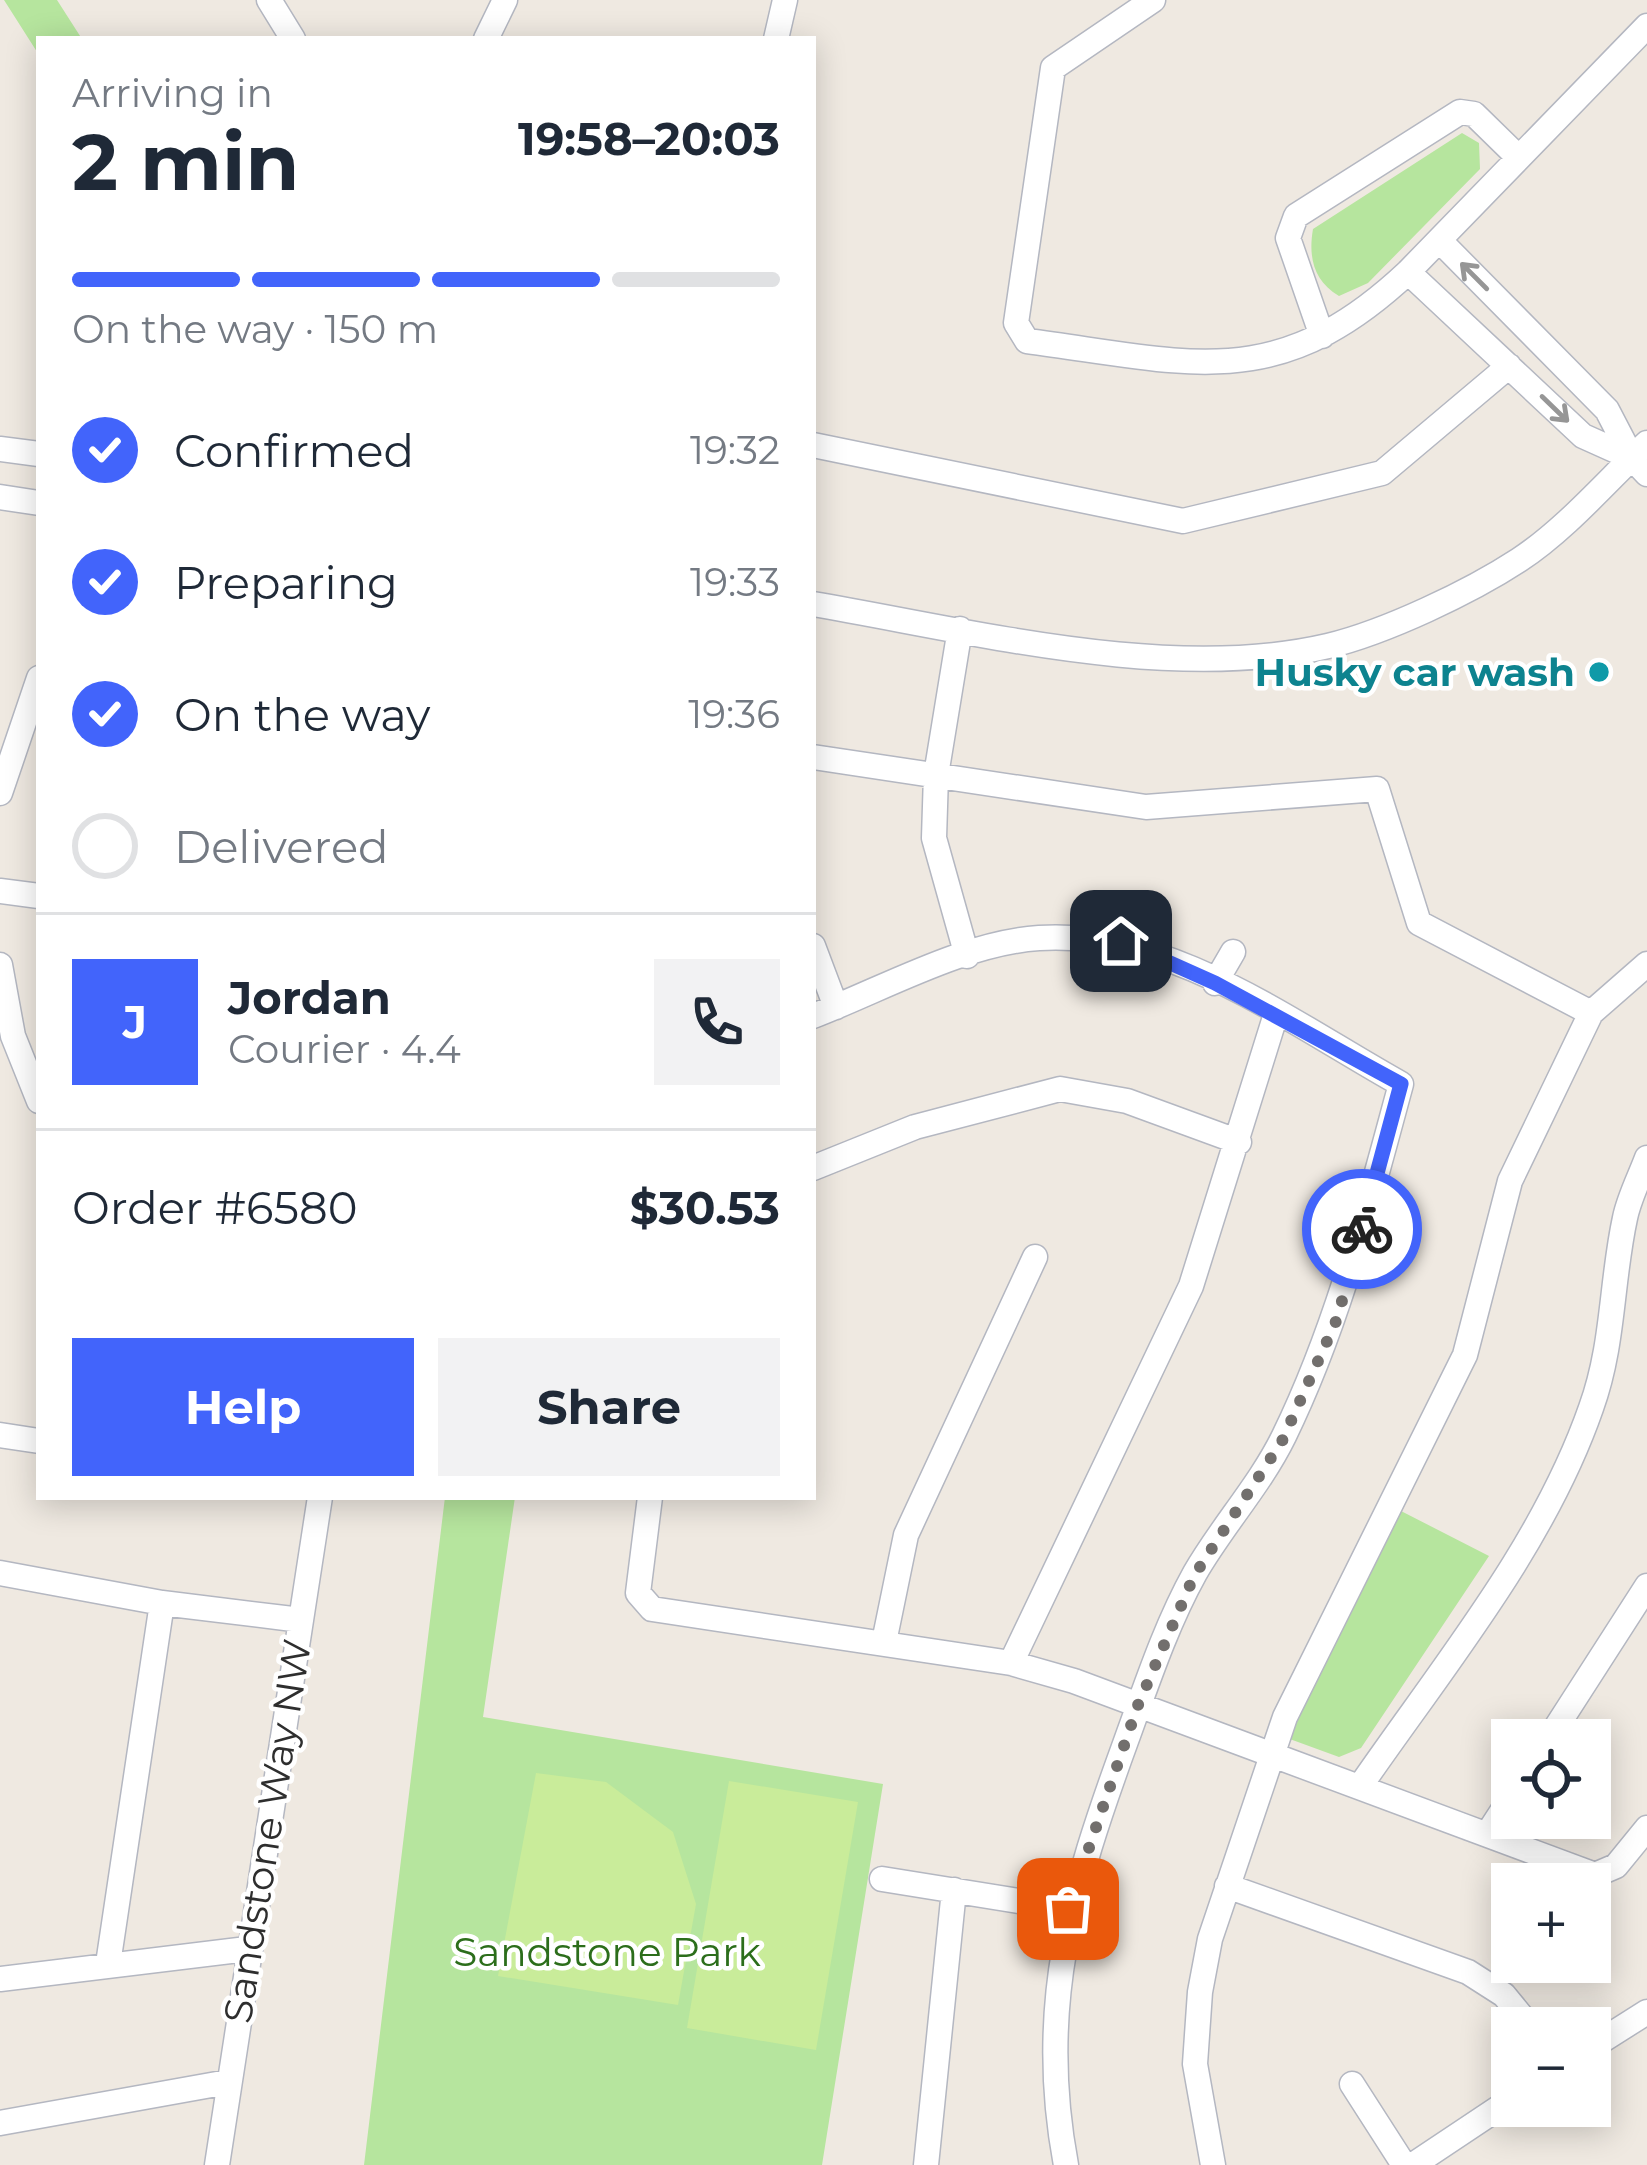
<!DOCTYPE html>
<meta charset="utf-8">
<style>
:root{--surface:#fff;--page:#f2f2f3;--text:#1f2937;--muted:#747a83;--line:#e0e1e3;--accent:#4264fb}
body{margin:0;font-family:Montserrat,sans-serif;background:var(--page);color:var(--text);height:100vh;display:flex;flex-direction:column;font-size:45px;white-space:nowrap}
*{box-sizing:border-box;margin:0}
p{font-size:39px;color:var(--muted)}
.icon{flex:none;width:66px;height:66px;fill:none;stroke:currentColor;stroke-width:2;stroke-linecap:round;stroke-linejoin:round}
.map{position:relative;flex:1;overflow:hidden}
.side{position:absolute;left:36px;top:36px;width:780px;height:1464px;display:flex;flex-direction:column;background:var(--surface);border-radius:0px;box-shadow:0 6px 30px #0003}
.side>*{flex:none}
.buttons{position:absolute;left:1491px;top:1719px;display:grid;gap:24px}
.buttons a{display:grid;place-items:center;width:120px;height:120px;border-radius:0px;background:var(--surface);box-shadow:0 6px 30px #0003;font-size:60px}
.pin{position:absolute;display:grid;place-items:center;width:102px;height:102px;color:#fff;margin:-51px;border-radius:24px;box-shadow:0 6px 18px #0006}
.courier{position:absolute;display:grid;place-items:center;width:120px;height:120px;margin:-60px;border:9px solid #4264fb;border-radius:50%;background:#fff;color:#222;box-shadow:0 3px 15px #0007}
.summary em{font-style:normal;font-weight:700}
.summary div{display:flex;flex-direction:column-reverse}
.summary{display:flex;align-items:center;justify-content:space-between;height:204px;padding:0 36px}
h1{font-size:78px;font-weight:700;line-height:90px}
.bar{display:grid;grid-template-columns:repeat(4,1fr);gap:18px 12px;align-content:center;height:144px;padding:0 36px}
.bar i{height:15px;border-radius:9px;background:var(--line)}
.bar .current{background:var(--accent)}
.bar p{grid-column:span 4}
.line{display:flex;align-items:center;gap:30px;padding:0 36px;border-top:3px solid var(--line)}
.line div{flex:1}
.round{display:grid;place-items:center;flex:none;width:126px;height:126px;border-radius:0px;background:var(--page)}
ol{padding:0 36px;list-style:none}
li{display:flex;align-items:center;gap:36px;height:132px}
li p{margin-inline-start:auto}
li .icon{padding:12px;border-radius:50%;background:var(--accent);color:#fff;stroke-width:4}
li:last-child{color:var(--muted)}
li i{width:66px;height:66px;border:6px solid var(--line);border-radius:50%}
.primary-button{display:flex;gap:24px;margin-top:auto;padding:24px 36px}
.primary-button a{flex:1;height:138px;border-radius:0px;background:var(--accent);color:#fff;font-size:48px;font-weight:700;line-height:138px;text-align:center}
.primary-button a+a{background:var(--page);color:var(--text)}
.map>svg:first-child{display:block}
.green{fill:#b6e59e}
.pitch{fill:#c9ec9a}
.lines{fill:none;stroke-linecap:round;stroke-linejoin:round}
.minor-casing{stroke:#b4b7c1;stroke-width:27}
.minor{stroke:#fff;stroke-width:24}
.oneway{stroke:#969696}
.done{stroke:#726f6d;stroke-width:12;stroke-dasharray:0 21.6}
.route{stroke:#4264fb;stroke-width:15}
.culture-dot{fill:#0f9aa8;stroke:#fff;stroke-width:4.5}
.labels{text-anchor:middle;stroke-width:9;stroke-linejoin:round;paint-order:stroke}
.culture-label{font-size:39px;font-weight:bold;fill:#0d838f;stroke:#fff;text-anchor:end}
.street-label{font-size:39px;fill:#2e2e2e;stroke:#fff}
.park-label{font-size:39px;fill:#2c6e1b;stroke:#fff}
</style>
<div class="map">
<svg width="1647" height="2165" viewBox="0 0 1647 2165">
<rect width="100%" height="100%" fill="#efe9e1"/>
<path class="green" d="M4,0H57L82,39H39V55Z
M1462,133L1479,143L1480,169L1368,283L1339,296C1314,281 1308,258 1313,229Z
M445,1497H515L483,1717L883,1784L822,2165H364Z
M1401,1511L1489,1556L1361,1748L1339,1757L1287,1738Z"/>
<path class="pitch" d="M536,1773L606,1782L673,1832L696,1904L678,2005L498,1976Z
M729,1781L858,1802L816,2050L687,2028Z"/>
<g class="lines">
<defs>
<path id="minor" d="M269,0L293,39
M1153,0L1053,68L1016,323L1027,341C1189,362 1276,396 1408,272L1647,26
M486,39L505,0
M776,39L785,0
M1440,241L1607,410L1632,458L1647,474
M1408,272L1583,436L1632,458
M1322,336L1288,238L1296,216L1460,112L1474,114L1518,157
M813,445L1183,521L1382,473L1509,366
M0,449L39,454
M0,497L39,503
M813,604C972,631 1169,683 1328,646C1386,632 1470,592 1519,560C1565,530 1607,481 1647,443
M960,629L936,775L934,838L967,956
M813,757L1146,807L1377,789L1419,923L1591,1013
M0,793L39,678
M0,891L39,896
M813,946L836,1007
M0,965L13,1036L39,1101
M1215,983L1233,952
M813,1016C883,989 964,943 1039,938C1168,929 1293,1024 1401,1084C1368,1205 1339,1323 1284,1436C1260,1485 1222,1526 1195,1573C1166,1625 1146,1686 1126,1741C1072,1889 1036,2006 1066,2165
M813,1168L915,1127L1060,1089L1127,1101L1239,1142
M0,1435L39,1441
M650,1497L638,1593L652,1609L1011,1663L1074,1681L1595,1875L1616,1866L1647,1828
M0,1573L162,1603L301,1620
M884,1642L906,1535L1035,1257
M1011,1663L1191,1286L1276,1014
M1548,1740L1647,1586
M1361,1785C1443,1666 1543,1546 1591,1408C1614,1345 1611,1282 1625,1218C1629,1198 1640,1177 1647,1158
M1488,1833L1512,1796
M882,1879L1068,1909
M1227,1886L1468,1972L1504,1995L1531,2028
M108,1964L162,1603
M0,1979L247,1949
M1590,2048L1647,2012
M1352,2084L1404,2165
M0,2123L228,2082
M217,2165L320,1497
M926,2165L954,1890
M1213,2165L1195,2064L1200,1992L1210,1939L1285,1717L1465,1355L1510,1181L1591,1013L1647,964
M1413,2165L1512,2099"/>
</defs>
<use href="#minor" class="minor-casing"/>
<use href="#minor" class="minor"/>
</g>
<defs><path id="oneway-shaft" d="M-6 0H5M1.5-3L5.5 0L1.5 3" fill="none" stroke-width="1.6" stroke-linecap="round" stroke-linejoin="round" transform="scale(3)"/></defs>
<g class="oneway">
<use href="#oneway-shaft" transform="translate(1474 276) rotate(-135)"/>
<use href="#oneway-shaft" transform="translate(1555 409) rotate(44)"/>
</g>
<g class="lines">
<path class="done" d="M1068,1909L1138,1705L1194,1576L1282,1441L1337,1319L1362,1229"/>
<path class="route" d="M1121,941L1215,983L1401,1084L1362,1229"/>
</g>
<circle class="culture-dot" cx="1599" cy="672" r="12"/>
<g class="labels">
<g class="culture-label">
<text x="1575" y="686">Husky car wash</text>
</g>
<g class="street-label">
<text transform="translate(267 1831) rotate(-81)" y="14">Sandstone Way NW</text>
</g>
<g class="park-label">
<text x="607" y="1966">Sandstone Park</text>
</g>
</g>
</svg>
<div class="buttons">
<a><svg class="icon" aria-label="locate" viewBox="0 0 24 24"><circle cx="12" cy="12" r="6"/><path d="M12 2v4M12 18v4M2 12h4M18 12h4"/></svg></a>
<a>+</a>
<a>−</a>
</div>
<div class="pin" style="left:1068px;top:1909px;background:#ea580c"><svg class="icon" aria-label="bag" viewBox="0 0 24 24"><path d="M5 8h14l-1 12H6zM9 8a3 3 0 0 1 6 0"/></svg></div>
<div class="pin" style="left:1121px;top:941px;background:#1f2937"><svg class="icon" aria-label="home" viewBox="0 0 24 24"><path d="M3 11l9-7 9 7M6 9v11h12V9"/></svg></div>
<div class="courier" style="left:1362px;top:1229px"><svg class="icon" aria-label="bike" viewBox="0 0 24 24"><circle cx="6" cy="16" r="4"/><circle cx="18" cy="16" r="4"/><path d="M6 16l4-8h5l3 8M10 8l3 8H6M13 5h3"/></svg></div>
<section class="side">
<div class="summary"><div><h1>2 min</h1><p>Arriving in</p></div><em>19:58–20:03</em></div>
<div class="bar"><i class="current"></i><i class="current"></i><i class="current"></i><i></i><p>On the way · 150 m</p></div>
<ol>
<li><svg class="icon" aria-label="check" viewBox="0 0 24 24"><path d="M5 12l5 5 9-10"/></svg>Confirmed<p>19:32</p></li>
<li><svg class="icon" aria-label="check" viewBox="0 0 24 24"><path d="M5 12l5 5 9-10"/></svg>Preparing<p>19:33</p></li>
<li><svg class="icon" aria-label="check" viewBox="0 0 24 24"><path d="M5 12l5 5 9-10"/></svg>On the way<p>19:36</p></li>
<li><i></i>Delivered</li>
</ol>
<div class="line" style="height:216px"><b class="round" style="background:var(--accent);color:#fff">J</b><div><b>Jordan</b><p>Courier · 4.4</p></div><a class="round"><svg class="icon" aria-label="phone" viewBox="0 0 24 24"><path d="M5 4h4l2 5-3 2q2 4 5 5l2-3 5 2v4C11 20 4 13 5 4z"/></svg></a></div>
<div class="line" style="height:156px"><div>Order #6580</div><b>$30.53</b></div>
<div class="primary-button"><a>Help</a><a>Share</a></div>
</section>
</div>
